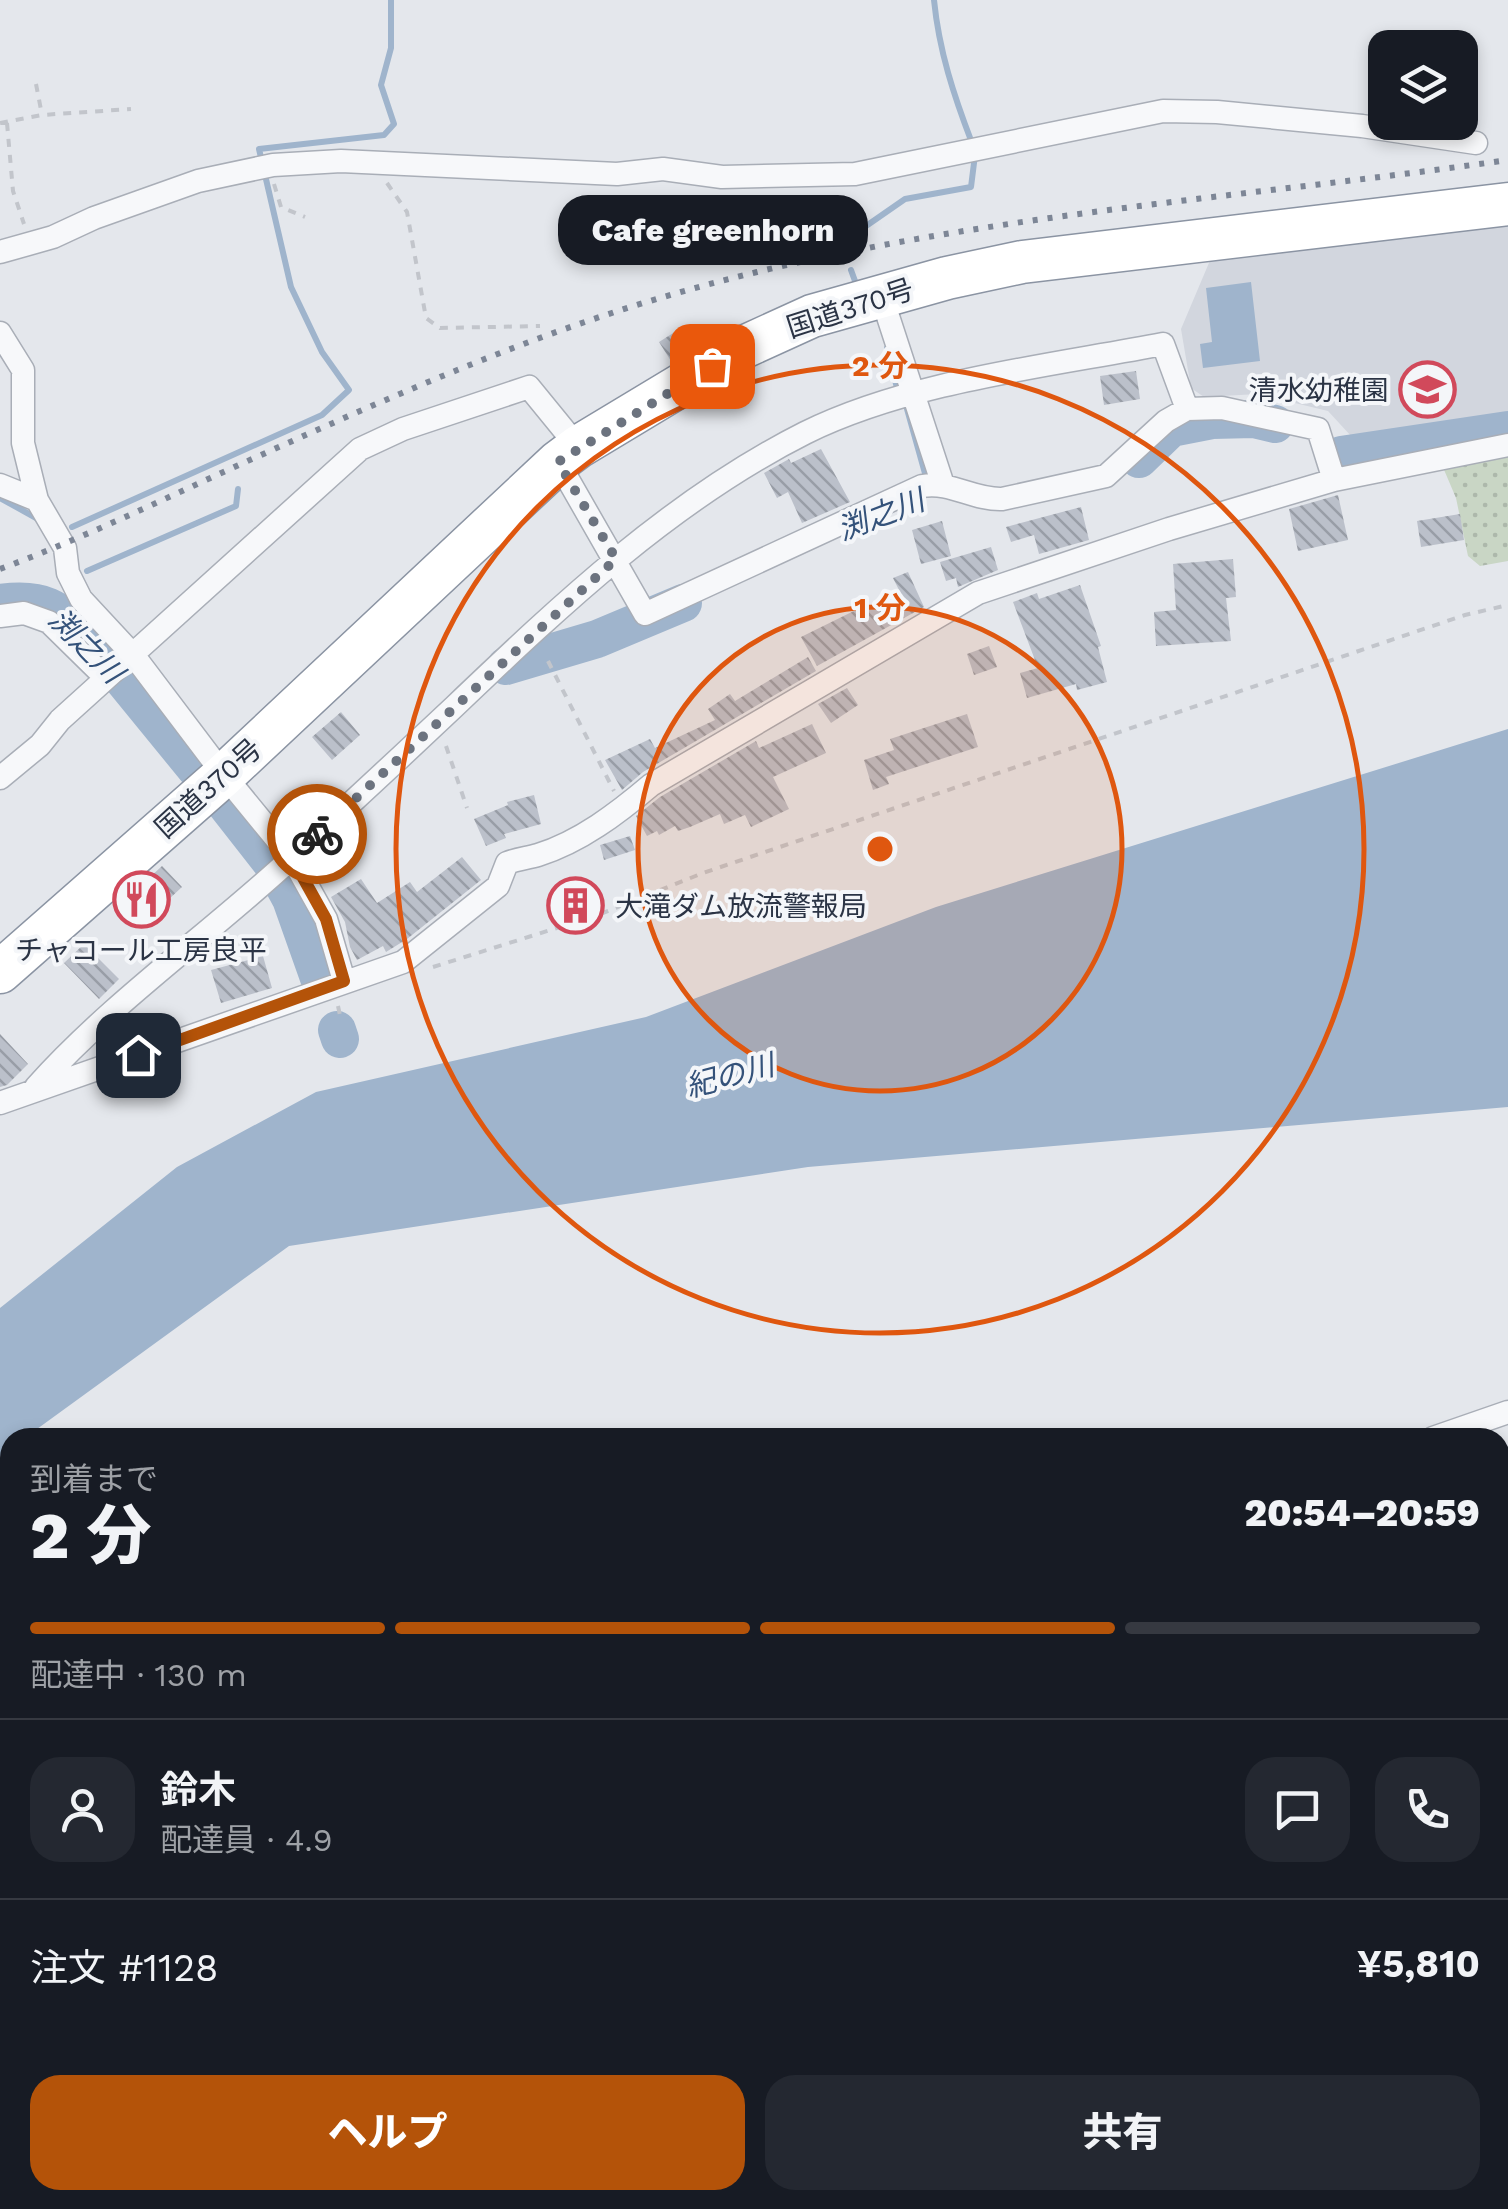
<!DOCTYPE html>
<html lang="ja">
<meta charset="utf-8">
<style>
:root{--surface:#171b24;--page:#242831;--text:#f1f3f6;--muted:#9ea1a6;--line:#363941;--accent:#b45309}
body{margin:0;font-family:"Work Sans","Noto Sans JP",sans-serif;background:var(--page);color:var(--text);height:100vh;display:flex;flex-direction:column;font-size:38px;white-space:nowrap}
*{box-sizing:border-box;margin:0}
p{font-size:32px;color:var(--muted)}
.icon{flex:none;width:55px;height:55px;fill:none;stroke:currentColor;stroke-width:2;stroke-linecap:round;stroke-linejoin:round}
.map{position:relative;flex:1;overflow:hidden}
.panel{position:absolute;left:0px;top:1428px;width:1510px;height:782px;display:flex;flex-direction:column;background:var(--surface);border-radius:30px 30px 0 0;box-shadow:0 5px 15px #0003}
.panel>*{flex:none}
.fabs{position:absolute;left:1368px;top:30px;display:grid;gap:20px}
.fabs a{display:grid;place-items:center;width:110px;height:110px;border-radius:20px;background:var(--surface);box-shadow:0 5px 15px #0003;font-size:50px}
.pin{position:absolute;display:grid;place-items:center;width:85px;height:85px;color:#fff;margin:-42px;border-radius:20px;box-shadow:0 5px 15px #0006}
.courier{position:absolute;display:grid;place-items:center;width:100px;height:100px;margin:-50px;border:8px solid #b45309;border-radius:50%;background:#fff;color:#222;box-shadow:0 2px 12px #0007}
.bubble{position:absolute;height:70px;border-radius:30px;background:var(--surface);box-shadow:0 5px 15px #0003;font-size:32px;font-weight:800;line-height:70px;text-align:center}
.head em{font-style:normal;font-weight:800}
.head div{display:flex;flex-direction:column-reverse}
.head{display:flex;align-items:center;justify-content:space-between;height:170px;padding:0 30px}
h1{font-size:65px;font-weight:800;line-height:75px}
.bar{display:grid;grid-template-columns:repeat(4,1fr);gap:15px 10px;align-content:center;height:120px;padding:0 30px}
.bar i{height:12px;border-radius:8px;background:var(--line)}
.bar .selected{background:var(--accent)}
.bar p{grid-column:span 4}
.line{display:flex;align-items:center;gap:25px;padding:0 30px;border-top:2px solid var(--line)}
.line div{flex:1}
.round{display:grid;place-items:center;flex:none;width:105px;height:105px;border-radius:30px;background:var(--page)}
.action{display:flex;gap:20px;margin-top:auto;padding:20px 30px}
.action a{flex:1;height:115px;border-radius:30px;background:var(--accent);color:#fff;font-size:40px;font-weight:800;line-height:115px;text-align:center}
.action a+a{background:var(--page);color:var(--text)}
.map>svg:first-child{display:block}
.built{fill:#d2d6de}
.grass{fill:url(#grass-dots)}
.water{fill:#9fb4cc}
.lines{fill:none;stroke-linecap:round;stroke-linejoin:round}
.stream{stroke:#9fb4cc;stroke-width:6}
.river{stroke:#9fb4cc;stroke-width:38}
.building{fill:url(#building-back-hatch)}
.street-casing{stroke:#a9aeb7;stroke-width:25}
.highway-casing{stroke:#8b94a3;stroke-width:45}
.path{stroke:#c2c5cb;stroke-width:4;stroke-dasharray:8 8;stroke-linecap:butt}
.street{stroke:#f7f8fa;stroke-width:22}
.highway{stroke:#fff;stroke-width:42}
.rail{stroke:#7d8696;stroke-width:6;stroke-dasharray:5 10;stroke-linecap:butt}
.done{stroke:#6c737f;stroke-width:10;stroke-dasharray:0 18}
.route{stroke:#b45309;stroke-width:12}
.ring{fill:none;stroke:#df570f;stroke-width:5}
.labels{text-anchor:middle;stroke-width:8;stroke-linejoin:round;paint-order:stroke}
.street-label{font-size:28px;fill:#2b3445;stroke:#f4f6f9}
.poi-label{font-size:28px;fill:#2b3445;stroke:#f4f6f9;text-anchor:end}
.water-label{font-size:30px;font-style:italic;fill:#34527a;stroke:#f4f6f9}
.centre{fill:#df570f;stroke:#f4f6f9;stroke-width:5}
.ring-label{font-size:30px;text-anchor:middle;font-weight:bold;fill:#df570f;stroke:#f4f6f9;stroke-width:8;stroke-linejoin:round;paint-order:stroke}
</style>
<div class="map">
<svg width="1508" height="2209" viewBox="0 0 1508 2209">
<defs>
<pattern id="grass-dots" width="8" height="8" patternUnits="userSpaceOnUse" patternTransform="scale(2.5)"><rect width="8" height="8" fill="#c9d6c5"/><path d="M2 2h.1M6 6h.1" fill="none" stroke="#adb8ab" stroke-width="1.8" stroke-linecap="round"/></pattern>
<pattern id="building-back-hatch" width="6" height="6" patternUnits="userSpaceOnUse" patternTransform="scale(2.5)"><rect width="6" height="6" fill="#bbc0ca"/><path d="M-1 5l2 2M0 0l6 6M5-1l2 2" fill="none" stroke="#989da6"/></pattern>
</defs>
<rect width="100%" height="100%" fill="#e4e7ec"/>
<path class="built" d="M1508,204V414L1402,434L1351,436L1328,411L1258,394L1204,397L1191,388L1181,329L1214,251Z
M1500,1844L1508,1846L1504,1866L1508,1868V1964H1500Z"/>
<path class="grass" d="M1508,452V561L1480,566L1468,556L1456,498L1442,465Z"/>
<path class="water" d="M1251,282L1260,361L1203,368L1200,344L1212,342L1206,288Z
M1508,729V1107L808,1167L289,1246L26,1437L10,1438V1449L0,1457V1308L177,1167L316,1092L646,1017L936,907Z"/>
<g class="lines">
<path class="stream" d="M934,0C939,51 954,96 972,143
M856,233L905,199L971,187L975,155
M851,270L855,281
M887,348L897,388
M907,409L926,477
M0,498L38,519
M72,527L322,415L349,390L322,352L291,287L259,149L384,135L394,124L381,85L391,48V0
M87,571L236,506L238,489"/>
<path class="river" d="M1341,455L1508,430
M1139,459L1171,428L1212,420L1254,419L1275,424
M0,603C45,597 56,608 89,638L196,769
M506,666L597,639L683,603
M224,802L271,862L291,899L319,978
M337,1030L340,1039"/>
</g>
<path class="building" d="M688,329L697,345L671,361L659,342L678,330L681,334Z
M1136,371L1140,399L1104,405L1100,376Z
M821,449L850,502L802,523L788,492L777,498L764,473L789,459L791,463Z
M1338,495L1348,540L1298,551L1289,509Z
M1081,507L1089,540L1039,554L1034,535L1011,542L1006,527Z
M1460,514L1464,540L1421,547L1417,521Z
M942,521L951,556L921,564L912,530Z
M991,547L998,570L958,587L956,578L946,581L940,562Z
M1233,559L1236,597L1226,598L1231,641L1156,646L1154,612L1176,610L1173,564Z
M908,572L924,607L817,666L801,637L866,605L868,609L901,594L893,578Z
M1080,585L1101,646L1098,647L1107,682L1077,690L1076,684L1027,698L1020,673L1038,668L1013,602L1037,593L1039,599Z
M989,646L997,667L974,675L967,654Z
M808,657L816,671L643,772L622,790L605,760L650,739L655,748L715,720L708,709L730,694L735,701Z
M847,688L858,705L831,723L818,704Z
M341,712L360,735L332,760L312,737Z
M967,714L978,747L886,777L889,784L873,790L864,760L894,750L890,739Z
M812,724L826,753L773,777L789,809L751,827L745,815L724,824L720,814L690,827L678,831L675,826L659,835L657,831L647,836L636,816L660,797L756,741L759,748Z
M534,795L541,824L504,834L506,838L486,846L474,819L508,805L507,802Z
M630,836L635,850L604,860L600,845Z
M462,857L481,880L407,939L386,952L383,946L357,960L350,947L345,922L331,897L361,879L377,903L410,882L417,892Z
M162,866L182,887L168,900L148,879Z
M84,944L119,979L99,999L64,963Z
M263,956L272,988L221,1003L211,970Z
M0,1034L28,1064L7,1085L0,1087Z"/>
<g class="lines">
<defs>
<path id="street" d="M0,252L53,237L94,218L198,181L273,165L341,161L617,174L663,169L722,177L855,174L1163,111L1217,112L1362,126L1476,143
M881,295L942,482
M0,333L23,370V443L37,500L65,548L68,573L81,599L134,656L224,775L292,858L326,919L344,981
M558,462L645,614L922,486C951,481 973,500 1002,499L1106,476L1166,421L1187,409L1222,408L1318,429L1334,480
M0,485L37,500
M0,616L24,613L49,622L106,678
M0,778L40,745L60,720L360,449L403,429L529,387L578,447
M36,1087C113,1001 210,934 295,855C348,806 402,756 455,706C562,604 672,500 805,433C910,381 1049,366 1163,344L1187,409
M0,1103L403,962L498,886L507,863C517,859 528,858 538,855C580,842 618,813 651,785L978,593L1169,529L1334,480L1508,445
M1433,1438L1508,1412
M1500,1970L1508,1971
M0,2067L10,2060
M154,2200V2209
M1416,2200V2209
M358,2209V2200
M557,2209L558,2200
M817,2209L818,2200"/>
<path id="highway" d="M0,972L224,775L558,462L578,447L744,347L812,316L947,278L1022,262L1508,204"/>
</defs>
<use href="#street" class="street-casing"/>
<use href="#highway" class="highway-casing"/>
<path class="path" d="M36,84L42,115
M0,123L42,115L131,109
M7,123L13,191L24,224
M387,183L407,212L426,318L440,328L540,326
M274,184L281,207L305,217
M548,661L614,791
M446,746L467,808
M433,967L598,915L703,873L1465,615L1508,605
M338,1006L341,1020
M1088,2209L1089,2200"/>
<use href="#street" class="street"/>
<use href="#highway" class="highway"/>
<path class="rail" d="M0,569C89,536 174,494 261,455C388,398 517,341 650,301C928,217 1222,201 1508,160"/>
</g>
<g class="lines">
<path class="done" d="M317,834L616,559L558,462L712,366"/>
<path class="route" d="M138,1055L344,981L326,919L292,858L317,834"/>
</g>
<circle cx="880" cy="849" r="242" fill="#df570f" fill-opacity=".12"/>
<g class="ring">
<circle cx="880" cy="849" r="242"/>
<circle cx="880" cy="849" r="484"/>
</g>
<defs>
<symbol id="school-ring" viewBox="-11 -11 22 22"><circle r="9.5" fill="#f4f6f9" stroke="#d1495b" stroke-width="1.5"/><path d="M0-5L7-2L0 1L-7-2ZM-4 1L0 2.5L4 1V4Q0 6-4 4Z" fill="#d1495b"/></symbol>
<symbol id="restaurant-ring" viewBox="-11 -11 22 22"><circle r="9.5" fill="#f4f6f9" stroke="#d1495b" stroke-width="1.5"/><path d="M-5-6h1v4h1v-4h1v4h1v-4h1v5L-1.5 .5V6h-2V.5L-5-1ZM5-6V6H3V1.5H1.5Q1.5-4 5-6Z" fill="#d1495b"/></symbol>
<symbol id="building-ring" viewBox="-11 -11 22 22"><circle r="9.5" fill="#f4f6f9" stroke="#d1495b" stroke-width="1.5"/><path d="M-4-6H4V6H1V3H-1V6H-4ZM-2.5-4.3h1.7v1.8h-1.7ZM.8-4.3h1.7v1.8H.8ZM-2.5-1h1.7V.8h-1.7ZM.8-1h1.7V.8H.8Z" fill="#d1495b"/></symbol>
</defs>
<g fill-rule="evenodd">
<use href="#school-ring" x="1396" y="358" width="63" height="63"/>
<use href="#restaurant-ring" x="110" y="868" width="63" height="63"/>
<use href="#building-ring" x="544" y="874" width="63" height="63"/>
</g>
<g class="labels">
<g class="street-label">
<text transform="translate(850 308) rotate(-18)" y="10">国道370号</text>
<text transform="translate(208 788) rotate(-42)" y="10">国道370号</text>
</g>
<g class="poi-label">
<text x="1389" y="400">清水幼稚園</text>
<text x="615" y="916" text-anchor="start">大滝ダム放流警報局</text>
<text x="141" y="960" text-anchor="middle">チャコール工房良平</text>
</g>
<g class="water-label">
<text transform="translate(881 515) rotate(-21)" y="10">渕之川</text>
<text transform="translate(86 646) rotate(45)" y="10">渕之川</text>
<text transform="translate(730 1076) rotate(-15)" y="10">紀の川</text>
</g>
</g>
<circle cx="880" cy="849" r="15" class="centre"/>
<g class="ring-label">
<text x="880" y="376">2 分</text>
<text x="880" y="618">1 分</text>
</g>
</svg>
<div class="fabs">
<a><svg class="icon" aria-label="layers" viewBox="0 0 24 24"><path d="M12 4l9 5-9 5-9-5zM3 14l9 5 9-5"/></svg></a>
</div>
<div class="pin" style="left:712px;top:366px;background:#ea580c"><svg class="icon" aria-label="bag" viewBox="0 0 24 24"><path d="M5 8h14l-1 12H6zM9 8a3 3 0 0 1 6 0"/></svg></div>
<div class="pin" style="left:138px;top:1055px;background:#1f2937"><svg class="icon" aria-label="home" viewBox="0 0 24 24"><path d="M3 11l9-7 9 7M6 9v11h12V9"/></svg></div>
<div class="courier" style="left:317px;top:834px"><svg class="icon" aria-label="bike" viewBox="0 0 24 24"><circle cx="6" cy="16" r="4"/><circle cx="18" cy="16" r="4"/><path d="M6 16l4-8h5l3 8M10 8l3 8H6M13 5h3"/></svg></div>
<div class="bubble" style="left:558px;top:195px;width:310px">Cafe greenhorn</div>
<section class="panel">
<div class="head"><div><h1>2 分</h1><p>到着まで</p></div><em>20:54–20:59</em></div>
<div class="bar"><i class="selected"></i><i class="selected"></i><i class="selected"></i><i></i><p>配達中 · 130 m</p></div>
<div class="line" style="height:180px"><a class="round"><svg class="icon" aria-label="person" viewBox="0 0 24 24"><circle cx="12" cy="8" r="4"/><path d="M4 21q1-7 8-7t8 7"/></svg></a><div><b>鈴木</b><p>配達員 · 4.9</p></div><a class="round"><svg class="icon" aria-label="chat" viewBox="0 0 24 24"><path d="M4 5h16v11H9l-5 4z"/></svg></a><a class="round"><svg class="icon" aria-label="phone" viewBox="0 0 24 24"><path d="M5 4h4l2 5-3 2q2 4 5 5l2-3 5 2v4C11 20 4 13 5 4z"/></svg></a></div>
<div class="line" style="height:130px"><div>注文 #1128</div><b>¥5,810</b></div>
<div class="action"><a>ヘルプ</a><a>共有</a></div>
</section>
</div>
